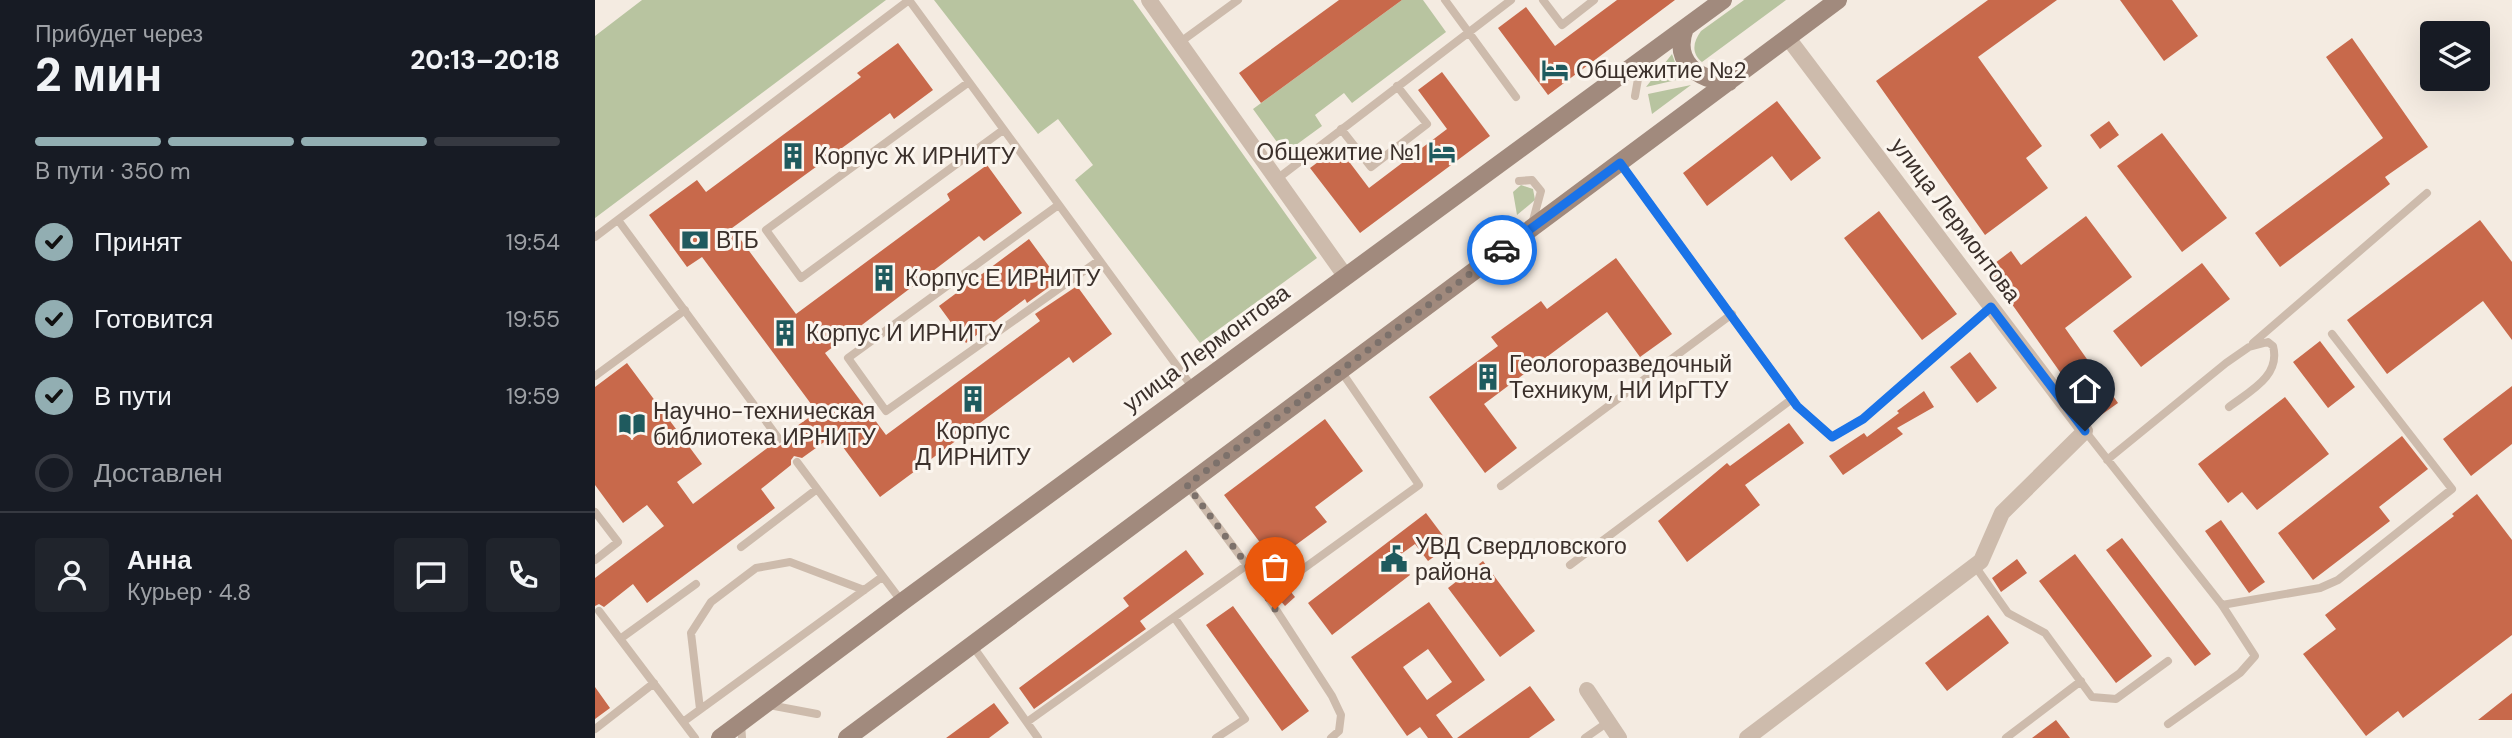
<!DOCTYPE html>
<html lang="ru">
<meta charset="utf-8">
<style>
:root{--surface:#171b24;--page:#20242c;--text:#f1f3f6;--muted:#9ea1a6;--line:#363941;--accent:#92aeb2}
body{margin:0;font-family:"DM Sans",sans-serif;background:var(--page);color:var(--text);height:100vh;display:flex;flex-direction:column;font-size:26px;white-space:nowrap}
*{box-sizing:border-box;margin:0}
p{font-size:23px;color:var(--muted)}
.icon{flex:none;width:38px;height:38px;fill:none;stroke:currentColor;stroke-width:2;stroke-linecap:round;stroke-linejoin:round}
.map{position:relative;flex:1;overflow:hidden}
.panel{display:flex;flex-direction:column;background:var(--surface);width:595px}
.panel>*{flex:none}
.buttons{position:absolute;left:1825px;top:21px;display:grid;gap:14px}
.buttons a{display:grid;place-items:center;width:70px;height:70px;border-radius:7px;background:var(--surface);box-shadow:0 7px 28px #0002;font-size:35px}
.pin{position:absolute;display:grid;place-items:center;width:60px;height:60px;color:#fff;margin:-72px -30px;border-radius:50% 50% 50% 0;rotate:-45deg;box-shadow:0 0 7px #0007}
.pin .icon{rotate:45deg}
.courier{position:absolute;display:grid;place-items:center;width:70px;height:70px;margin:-35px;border:5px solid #1a73e8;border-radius:50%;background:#fff;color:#222;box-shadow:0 2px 9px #0007}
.head em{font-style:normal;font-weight:800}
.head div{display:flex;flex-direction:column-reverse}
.head{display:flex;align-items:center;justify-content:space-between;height:119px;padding:0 35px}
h1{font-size:46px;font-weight:800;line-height:52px}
.bar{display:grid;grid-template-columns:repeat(4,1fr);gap:10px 7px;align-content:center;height:84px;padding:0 35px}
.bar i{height:9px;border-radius:5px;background:var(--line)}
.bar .active{background:var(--accent)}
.bar p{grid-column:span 4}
.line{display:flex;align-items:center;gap:18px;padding:0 35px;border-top:2px solid var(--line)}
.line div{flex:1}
.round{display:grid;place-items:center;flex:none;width:74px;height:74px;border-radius:7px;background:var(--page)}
ol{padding:0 35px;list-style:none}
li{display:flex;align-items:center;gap:21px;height:77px}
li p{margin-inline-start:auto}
li .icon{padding:7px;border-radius:50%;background:var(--accent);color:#111;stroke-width:4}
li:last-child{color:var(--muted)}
li i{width:38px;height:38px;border:4px solid var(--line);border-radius:50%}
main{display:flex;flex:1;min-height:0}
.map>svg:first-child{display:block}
.green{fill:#b8c4a0}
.building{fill:#c8694b;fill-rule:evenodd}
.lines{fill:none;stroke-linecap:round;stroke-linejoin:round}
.lane{stroke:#cdbbac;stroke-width:8}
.street{stroke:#cdbbac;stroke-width:16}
.secondary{stroke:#a18a7d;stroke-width:18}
.done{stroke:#7c716b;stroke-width:7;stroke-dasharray:0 12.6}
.route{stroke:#1a73e8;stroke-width:9}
.labels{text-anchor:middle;stroke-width:6;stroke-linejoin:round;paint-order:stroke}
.poi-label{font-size:23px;fill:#3b302b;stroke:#fbf5ee;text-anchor:start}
.street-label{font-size:23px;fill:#3b302b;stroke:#fbf5ee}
</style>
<main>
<section class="panel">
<div class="head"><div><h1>2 мин</h1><p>Прибудет через</p></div><em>20:13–20:18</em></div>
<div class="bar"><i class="active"></i><i class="active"></i><i class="active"></i><i></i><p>В пути · 350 m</p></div>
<ol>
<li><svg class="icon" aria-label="check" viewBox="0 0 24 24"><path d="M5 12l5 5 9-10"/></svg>Принят<p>19:54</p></li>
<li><svg class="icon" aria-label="check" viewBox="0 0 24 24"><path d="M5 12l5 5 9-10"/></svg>Готовится<p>19:55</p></li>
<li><svg class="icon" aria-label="check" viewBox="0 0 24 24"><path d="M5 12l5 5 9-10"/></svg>В пути<p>19:59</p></li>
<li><i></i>Доставлен</li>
</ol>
<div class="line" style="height:126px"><a class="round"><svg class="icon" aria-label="person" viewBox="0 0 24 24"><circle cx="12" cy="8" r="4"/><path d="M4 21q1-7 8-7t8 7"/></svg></a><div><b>Анна</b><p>Курьер · 4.8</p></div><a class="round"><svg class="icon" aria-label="chat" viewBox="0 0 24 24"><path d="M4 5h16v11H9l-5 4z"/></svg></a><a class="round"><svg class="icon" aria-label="phone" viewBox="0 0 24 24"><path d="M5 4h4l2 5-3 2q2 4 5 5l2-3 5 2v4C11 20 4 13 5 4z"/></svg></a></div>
</section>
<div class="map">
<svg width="1917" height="738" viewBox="0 0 1917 738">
<rect width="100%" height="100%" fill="#f4ebe1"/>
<path class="green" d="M47,0H291L0,218V36Z
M339,0H538L722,258L605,343L480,180L498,165L463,119L443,134Z
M807,0H828L851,32L757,103L749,93L720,115L727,126L690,153L658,109Z
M1149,0H1191L1107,62C1096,53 1098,42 1106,31Z
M1077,54L1082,68L1090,78L1051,87Z
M1096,85L1057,114L1053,94Z
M926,185L938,189L940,200L922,215L918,192Z"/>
<path class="building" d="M744,0H807L666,103L644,73Z
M1022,0H1080L953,95L903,28L931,7L960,46Z
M1393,0H1462L1383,57L1447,146L1431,158L1453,188L1390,235L1281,81Z
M1525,0H1577L1603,36L1569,61Z
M1757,38L1833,147L1790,177L1795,184L1685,267L1660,233L1788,138L1731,57Z
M303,43L338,90L299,119L295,113L137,228L201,314L355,200L352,194L392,165L427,213L389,241L384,236L230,353L291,435L445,321L440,314L482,286L517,334L478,363L474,357L285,497L239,435L207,458L199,456L196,460V465L166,489L180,508L52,603L38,584L9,607L4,604L0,606V578L69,526L52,505L28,523L0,485V387L32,363L107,464L82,482L98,504L179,443L184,446L188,444L189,435L222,412L107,257L92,267L54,215L102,180L111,192L266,77L262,73Z
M847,72L895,136L765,233L715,168L743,147L774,188L852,129L823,90Z
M1182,101L1226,158L1196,181L1177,156L1112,206L1088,173Z
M1514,121L1524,135L1505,149L1495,135Z
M1567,133L1632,218L1587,252L1522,166Z
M1284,211L1362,314L1327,340L1249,238Z
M1491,216L1537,277L1470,328L1523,403L1499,420L1392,269L1416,251L1426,265Z
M1885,220L1917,262V340L1888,301L1792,374L1752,320Z
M434,239L464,280L432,303L430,299L371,343L344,306Z
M1021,258L1077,334L1045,357L1012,312L889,404L922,448L890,473L834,397L903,346L896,337L946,301L952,309Z
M1607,263L1635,299L1546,367L1518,331Z
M1725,341L1760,387L1733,408L1698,362Z
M1375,352L1402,388L1382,403L1355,367Z
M1917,386V444L1876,476L1848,439Z
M1329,391L1339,407L1302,428L1308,434L1248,475L1234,456L1269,433L1272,437L1304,413L1302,411Z
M1690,397L1734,454L1662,510L1647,492L1633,503L1603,464Z
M730,419L768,471L720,507L732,522L679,561L629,495Z
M1194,423L1209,443L1150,485L1165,505L1092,562L1063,521L1132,463L1135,466Z
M1807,436L1833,469L1784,507L1795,521L1718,580L1683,533Z
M1882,494L1917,540V635L1808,718L1803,711L1771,736L1708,654L1741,629L1730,615L1859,516L1857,514Z
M831,513L855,545L833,561L820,544L802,557L815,575L737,635L713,603Z
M1626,520L1670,582L1654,593L1610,531Z
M1527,538L1616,654L1600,666L1511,550Z
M591,550L609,574L545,621L551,629L439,709L424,688L534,606L528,598Z
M1480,554L1557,656L1521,683L1444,581Z
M1422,559L1432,573L1406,592L1397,578Z
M888,561L940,631L905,657L853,588Z
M688,582L700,597L690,606L677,591Z
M834,602L890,680L841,715L858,738H833L825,727L812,736L756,657ZM833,649L857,682L832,700L808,667Z
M638,606L714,711L687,731L611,625Z
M1393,615L1414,643L1352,691L1330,663Z
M935,686L960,720L934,738H862Z
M0,687L15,708L0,719Z
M1917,693V720H1883Z
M399,703L414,723L394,738H351Z
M1461,720L1475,738H1437Z"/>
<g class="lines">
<path class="lane" d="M314,0L598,388
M850,0L921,97
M948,0L967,25L999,0
M584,43L643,0
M374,82L171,230L206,278L408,130
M1040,96L1046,62
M746,129L776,167L832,124L802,86
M1025,163L1202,406L1237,437L1268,419L1396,307
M682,179L916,0
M924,181L937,180L946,191L937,224
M462,206L253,358L291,411L503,261
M23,220L184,439
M0,237L314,0
M1658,343L1832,193
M0,376L90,310
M1490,431L1627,605L1660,656L1645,673L1573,724
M1512,460L1631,363L1654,347L1673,342L1678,346C1686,376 1655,391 1634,407
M202,462L307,602
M592,485L652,565L737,696L746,715L744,731L736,738
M906,486L1137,314
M0,512L23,542L0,560
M146,547L222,489
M975,565L1197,399
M1380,566L1413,613L1450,633L1497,697L1521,699L1573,661
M708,569L824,485L746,371
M1627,605L1725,588L1743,580L1857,489L1737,334
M4,611L100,738
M579,617L650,719L621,738
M25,639L101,584
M377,645L443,738
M174,705L222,714
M105,709L96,633L116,602L161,568L195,562L269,590
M88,722L287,577
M432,722L652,565
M146,723L147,738
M0,729L59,683
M990,738L1013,722
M1411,738L1486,681"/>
<path class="street" d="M554,0L751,277
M992,690L1024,738
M1152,738L1386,561L1407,513L1490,431L1193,38"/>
<path class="secondary" d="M1090,28C1077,62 1103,80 1134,82
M125,738L307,602L1128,0
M252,738L1243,0"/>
</g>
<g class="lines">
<path class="done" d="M680,609L652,565L592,485L907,250"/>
<path class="route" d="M907,250L1025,163L1202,406L1237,437L1268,419L1396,307L1490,431"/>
</g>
<defs>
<symbol id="hotel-bare" viewBox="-9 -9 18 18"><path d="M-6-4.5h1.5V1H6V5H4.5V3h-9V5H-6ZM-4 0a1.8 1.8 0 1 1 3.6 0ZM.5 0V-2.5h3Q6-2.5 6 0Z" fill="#1f5a5e" stroke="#fbf5ee" stroke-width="2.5" paint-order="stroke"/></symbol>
<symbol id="building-bare" viewBox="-9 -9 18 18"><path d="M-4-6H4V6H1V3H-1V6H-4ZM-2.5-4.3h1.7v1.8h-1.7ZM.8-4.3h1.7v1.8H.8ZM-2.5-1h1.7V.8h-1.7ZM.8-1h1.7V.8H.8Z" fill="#1f5a5e" stroke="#fbf5ee" stroke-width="2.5" paint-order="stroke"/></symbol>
<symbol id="bank-bare" viewBox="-9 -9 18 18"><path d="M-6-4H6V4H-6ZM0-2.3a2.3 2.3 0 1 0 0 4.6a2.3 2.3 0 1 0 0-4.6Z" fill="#1f5a5e" stroke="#fbf5ee" stroke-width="2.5" paint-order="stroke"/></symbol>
<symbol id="library-bare" viewBox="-9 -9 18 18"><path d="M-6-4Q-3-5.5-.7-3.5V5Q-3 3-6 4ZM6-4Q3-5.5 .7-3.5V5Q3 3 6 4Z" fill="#1f5a5e" stroke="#fbf5ee" stroke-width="2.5" paint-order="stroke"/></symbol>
<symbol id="civic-bare" viewBox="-9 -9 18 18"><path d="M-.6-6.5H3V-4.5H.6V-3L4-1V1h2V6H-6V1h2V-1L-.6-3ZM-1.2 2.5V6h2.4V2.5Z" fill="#1f5a5e" stroke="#fbf5ee" stroke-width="2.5" paint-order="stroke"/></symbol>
</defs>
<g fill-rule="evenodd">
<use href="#hotel-bare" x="941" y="51" width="38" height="38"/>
<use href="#hotel-bare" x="828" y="133" width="38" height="38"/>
<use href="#building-bare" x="179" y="137" width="38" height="38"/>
<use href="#bank-bare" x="81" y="221" width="38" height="38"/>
<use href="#building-bare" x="270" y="259" width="38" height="38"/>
<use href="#building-bare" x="171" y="314" width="38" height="38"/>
<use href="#building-bare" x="874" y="358" width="38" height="38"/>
<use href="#building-bare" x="359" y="380" width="38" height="38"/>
<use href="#library-bare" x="18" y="405" width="38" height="38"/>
<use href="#civic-bare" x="780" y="540" width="38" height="38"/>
</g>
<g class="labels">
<g class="poi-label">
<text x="981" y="78">Общежитие №2</text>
<text x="826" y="160" text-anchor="end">Общежитие №1</text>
<text x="219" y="164">Корпус Ж ИРНИТУ</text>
<text x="121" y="248">ВТБ</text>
<text x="310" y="286">Корпус Е ИРНИТУ</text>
<text x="211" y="341">Корпус И ИРНИТУ</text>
<text x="914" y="372">Геологоразведочный<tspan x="914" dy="26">Техникум, НИ ИрГТУ</tspan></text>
<text x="58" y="419">Научно-техническая<tspan x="58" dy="26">библиотека ИРНИТУ</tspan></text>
<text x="378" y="439" text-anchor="middle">Корпус<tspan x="378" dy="26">Д ИРНИТУ</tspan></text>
<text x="820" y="554">УВД Свердловского<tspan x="820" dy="26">района</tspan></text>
</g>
<g class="street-label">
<text transform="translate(1361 220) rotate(53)" y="8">улица Лермонтова</text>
<text transform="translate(611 348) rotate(-36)" y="8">улица Лермонтова</text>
</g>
</g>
</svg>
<div class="buttons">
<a><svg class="icon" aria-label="layers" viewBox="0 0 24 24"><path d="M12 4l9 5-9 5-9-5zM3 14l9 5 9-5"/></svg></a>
</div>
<div class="pin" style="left:680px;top:609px;background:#ea580c"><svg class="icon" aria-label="bag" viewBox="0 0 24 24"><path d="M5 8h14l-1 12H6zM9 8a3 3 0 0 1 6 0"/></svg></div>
<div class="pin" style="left:1490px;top:431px;background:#1f2937"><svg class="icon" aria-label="home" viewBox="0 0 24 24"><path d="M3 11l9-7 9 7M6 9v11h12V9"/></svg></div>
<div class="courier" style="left:907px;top:250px"><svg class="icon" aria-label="car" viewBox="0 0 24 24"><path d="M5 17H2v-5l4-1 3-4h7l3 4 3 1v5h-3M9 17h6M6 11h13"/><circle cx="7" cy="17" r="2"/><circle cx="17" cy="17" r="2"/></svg></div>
</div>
</main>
